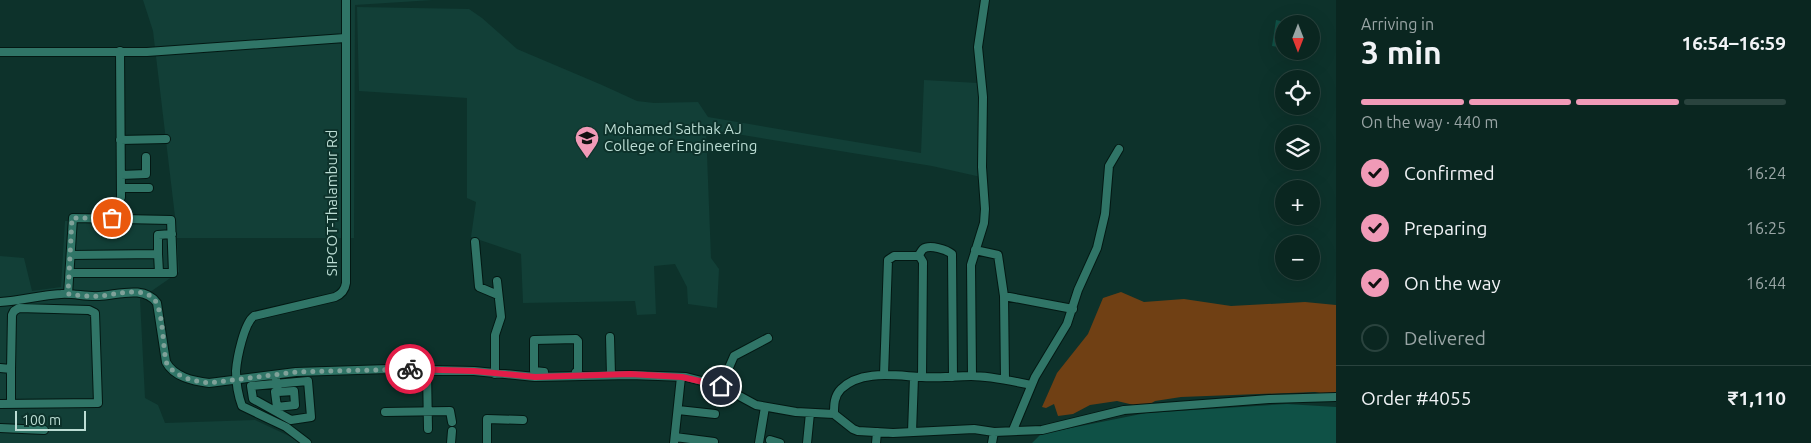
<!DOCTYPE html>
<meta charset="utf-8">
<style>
:root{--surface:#0a2620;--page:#18322d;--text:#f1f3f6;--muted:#99a5a5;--line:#2a433e;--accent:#f09ab7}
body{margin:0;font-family:Ubuntu,sans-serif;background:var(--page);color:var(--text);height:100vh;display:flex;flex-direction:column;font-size:19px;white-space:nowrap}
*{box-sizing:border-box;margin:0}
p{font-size:16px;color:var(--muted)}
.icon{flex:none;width:28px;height:28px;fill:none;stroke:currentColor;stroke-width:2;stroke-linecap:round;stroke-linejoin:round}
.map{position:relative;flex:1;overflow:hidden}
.details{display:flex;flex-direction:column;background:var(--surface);width:475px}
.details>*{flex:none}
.needle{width:32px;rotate:180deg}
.fabs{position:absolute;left:1275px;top:15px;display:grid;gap:10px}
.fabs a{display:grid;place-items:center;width:45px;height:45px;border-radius:50%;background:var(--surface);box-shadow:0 5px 20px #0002,0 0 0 1px var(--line);font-size:25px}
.scale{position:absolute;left:15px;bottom:12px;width:71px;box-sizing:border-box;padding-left:5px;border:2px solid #bcddd4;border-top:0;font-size:14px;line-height:18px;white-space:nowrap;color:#bcddd4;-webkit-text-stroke:4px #0d322b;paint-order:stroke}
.pin{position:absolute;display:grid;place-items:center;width:42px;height:42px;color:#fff;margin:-21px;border:2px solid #fff;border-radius:50%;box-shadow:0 1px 5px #0007}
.courier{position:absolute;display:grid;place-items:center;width:50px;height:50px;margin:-25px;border:4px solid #e11d48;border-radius:50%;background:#fff;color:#222;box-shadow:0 1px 6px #0007}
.summary em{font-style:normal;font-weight:700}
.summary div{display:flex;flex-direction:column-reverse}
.summary{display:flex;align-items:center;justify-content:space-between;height:85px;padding:0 25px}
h1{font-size:32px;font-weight:700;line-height:38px}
.bar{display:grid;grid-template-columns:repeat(4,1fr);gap:8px 5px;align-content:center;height:60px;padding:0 25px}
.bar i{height:6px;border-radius:4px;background:var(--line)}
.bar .on{background:var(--accent)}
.bar p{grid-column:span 4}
.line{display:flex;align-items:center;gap:12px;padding:0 25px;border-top:1px solid var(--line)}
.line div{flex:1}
ol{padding:0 25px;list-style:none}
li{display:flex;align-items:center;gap:15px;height:55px}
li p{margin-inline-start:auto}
li .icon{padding:5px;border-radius:50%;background:var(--accent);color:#111;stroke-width:4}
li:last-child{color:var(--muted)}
li i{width:28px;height:28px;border:2px solid var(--line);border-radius:50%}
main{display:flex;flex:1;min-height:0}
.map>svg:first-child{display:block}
.built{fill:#123f37}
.green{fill:#704014}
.water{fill:#0f5146}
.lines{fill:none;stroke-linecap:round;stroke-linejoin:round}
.minor-casing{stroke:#031813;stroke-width:10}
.minor{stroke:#307567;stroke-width:8}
.done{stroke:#7fa199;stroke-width:5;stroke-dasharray:0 9}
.route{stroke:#e11d48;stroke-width:6}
.labels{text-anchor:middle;stroke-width:4;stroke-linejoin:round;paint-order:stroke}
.poi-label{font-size:15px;fill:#bcddd4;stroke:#0d322b;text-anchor:start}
.street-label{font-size:15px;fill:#bcddd4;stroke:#0d322b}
</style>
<main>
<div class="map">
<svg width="1336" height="443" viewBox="0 0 1336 443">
<rect width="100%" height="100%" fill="#0d322b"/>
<path class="built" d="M143,0H433L355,5L354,238H177L179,272L140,299L145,398L158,405L165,423L255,420L304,443H0V256L24,258L32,291L61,287L65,221L166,218L176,225L153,31Z
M357,7L469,9L482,18L517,49L602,85L637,101L654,103L698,102L708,117L921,153L924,80L978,83L981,177L932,166L706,129L711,258L719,269L717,308L688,304L687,287L675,264L654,266L656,314L637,315L635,301L523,303L521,254L471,237L476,202L467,198V98L359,91Z"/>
<path class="green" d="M1121,292L1144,302L1184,299L1231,306L1305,302L1336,305V396L1315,392L1181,397L1155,401L1147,406H1138L1117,401L1090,405L1073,414L1058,416L1054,404L1046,408L1042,407L1057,373L1088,334L1103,298Z"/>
<path class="water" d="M1276,20L1293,24H1284V48L1272,46Z
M1287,404L1336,407V443H1032L1041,434L1146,413Z"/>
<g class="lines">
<defs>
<path id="minor" d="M120,51L121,197
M0,52H147L345,38
M120,140L166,139
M121,175L146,174V157
M121,188H149
M475,242L479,287L498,295
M975,250L998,255L1004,296L1073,309
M158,254L159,272
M71,255L158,254V235L172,234
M918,256C920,254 921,251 923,249C930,244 947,250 952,254L953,377
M68,294L73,218L171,220L173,273H70
M1004,296L1005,379
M0,302C21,301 40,295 61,294C74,293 86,297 99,296C118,295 144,285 157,303L166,362C174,377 193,381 209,383L296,372L388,369L474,371L535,377L630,375L686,377L721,386L756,405L796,412L834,414L853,429L858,431L893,433L974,429L994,432L992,443
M610,337L611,375
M0,368L11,369L12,315L14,311L19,308L89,310L95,313L98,403L0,404
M11,369V404
M427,370L428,429
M544,372L534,371V340L576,339L578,341V371L576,372
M495,374V335L501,317L497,281
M884,375L888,260L894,256H918L920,257L923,262L922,377
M972,376L971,265L984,223L985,209L982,167L983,97L978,47L985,0
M276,379L278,392L294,391L295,405L277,407L275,392H278
M308,381L311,417L291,420L253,399L251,386Z
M721,386L734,356L768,338
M678,410L715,414
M385,412L450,411L452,422
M834,414C834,405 834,396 841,389C861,369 897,376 922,377C938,378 955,376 971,376C991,376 1012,381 1031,385
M0,428L44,430
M1013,430L1035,377L1067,324L1078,290L1097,248L1105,214L1109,166L1119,149
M912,432L914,377
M994,432L1042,430L1124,410L1269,399L1336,397
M675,437L714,442
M770,440L780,443
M307,443L286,427L242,406C238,395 236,382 236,371C237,358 244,323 254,316L335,297C342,294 345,290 346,283V0
M451,443L452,431
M487,443V419L523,420
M674,443L681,377
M759,443L765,407
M807,443L810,413
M876,443L877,432"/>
</defs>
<use href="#minor" class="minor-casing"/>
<use href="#minor" class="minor"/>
</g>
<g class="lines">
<path class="done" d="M112,218H72L68,294C78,295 89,297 99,296C115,295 149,284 157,304C163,319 163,345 166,362C174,377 193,381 209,383L296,372L410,369"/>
<path class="route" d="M410,369L474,371L535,377L630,374L682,377L721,386"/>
</g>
<defs>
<symbol id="university-pin" viewBox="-11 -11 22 30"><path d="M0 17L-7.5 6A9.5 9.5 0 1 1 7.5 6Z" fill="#f09ab7" stroke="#0d322b"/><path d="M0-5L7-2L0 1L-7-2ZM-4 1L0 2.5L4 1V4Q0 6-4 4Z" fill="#111"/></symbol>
</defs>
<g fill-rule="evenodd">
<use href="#university-pin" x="573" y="124" width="28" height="38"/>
</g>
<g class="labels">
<g class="poi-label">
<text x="604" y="134">Mohamed Sathak AJ<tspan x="604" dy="17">College of Engineering</tspan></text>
</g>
<g class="street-label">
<text transform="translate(332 203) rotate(-90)" y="5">SIPCOT-Thalambur Rd</text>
</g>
</g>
</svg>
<div class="fabs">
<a><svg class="needle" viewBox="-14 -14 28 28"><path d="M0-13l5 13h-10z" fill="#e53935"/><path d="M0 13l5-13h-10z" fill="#99a5a5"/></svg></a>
<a><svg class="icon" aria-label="locate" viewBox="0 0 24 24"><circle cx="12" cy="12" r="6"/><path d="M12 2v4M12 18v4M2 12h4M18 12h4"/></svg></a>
<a><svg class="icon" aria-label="layers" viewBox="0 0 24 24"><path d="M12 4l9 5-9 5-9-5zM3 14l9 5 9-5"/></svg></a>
<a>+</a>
<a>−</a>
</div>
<div class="scale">100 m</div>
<div class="pin" style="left:112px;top:218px;background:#ea580c"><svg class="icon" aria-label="bag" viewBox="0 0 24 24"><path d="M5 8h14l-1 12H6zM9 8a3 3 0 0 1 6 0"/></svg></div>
<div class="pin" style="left:721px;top:386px;background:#1f2937"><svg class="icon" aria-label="home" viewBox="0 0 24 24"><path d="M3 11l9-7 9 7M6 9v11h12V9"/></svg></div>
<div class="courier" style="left:410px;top:369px"><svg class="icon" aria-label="bike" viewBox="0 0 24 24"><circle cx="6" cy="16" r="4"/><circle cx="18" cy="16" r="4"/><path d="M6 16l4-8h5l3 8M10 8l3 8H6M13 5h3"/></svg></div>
</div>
<section class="details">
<div class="summary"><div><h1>3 min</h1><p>Arriving in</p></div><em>16:54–16:59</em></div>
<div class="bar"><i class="on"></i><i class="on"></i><i class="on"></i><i></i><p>On the way · 440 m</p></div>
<ol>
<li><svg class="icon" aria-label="check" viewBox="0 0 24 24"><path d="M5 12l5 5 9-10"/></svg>Confirmed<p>16:24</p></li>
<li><svg class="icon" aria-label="check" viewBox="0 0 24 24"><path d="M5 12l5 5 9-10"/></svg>Preparing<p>16:25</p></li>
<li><svg class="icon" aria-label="check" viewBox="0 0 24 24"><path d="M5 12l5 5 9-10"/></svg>On the way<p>16:44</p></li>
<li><i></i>Delivered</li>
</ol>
<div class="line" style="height:65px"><div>Order #4055</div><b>₹1,110</b></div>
</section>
</main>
